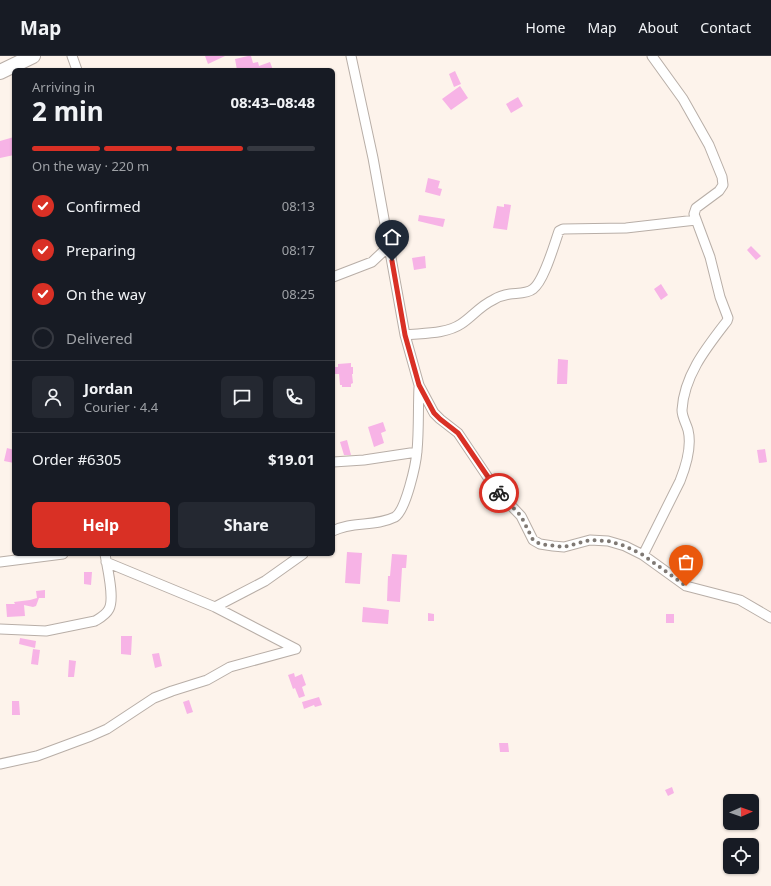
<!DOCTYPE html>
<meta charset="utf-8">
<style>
:root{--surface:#171b24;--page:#242831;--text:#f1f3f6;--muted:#9ea1a6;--line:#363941;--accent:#d93025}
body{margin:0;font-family:"Noto Sans",sans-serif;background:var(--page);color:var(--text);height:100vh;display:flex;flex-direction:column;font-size:15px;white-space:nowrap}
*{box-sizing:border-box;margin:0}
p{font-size:13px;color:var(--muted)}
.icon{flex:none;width:22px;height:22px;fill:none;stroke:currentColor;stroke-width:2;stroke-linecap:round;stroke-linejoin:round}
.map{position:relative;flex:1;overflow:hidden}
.details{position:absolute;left:12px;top:12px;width:323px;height:488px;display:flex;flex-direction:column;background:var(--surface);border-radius:6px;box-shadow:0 1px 3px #0004}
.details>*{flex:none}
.needle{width:26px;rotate:88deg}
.tools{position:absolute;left:723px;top:738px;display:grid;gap:8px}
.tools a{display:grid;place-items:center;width:36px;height:36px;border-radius:6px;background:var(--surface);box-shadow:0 1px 3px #0004;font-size:20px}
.pin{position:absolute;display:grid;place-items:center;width:34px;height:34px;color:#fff;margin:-41px -17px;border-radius:50% 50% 50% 0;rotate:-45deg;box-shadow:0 0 4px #0007}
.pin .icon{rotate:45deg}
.courier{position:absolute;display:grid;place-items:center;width:40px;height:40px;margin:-20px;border:3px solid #d93025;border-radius:50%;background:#fff;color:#222;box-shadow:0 1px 5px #0007}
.head em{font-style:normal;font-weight:700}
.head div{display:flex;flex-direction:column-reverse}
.head{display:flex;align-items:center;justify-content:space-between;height:68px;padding:0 20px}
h1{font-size:26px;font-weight:700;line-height:30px}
.bar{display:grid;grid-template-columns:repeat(4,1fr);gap:6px 4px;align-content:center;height:48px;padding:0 20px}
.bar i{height:5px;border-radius:3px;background:var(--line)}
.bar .current{background:var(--accent)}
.bar p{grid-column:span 4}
.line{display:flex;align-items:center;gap:10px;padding:0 20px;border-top:1px solid var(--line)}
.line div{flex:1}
.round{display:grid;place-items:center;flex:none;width:42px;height:42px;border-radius:6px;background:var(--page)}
ol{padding:0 20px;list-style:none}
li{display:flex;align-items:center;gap:12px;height:44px}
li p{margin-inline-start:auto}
li .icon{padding:4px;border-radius:50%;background:var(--accent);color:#fff;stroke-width:4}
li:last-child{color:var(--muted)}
li i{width:22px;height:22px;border:2px solid var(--line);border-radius:50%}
.action{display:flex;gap:8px;margin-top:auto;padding:8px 20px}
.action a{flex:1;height:46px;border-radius:6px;background:var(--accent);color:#fff;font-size:16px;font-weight:700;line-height:46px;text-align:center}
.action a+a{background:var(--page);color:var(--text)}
header{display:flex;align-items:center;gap:24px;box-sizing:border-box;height:56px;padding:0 20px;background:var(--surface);border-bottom:1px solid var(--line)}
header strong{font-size:19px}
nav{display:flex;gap:22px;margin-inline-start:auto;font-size:14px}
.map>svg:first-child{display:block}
.building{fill:#f7b3e6}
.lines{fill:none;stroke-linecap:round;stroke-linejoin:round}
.street-casing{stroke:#b8aea7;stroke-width:11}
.primary-casing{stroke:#b8aea7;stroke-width:16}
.street{stroke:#fff;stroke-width:9}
.primary{stroke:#fff;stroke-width:14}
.done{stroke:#7f7974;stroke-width:4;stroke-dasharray:0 7.2}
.route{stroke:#d93025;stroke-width:5}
</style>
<header>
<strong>Map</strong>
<nav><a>Home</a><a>Map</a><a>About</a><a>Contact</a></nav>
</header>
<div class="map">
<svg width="771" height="830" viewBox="0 0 771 830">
<rect width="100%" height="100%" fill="#fdf3eb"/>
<path class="building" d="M205,0H225L208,8Z
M248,0H251L253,7L258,6L259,10L270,6L273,14H237L235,3Z
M455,15L461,28L454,31L449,18Z
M460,30L468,42L451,54L442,43Z
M518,41L523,50L511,57L506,48Z
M14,81V99L0,102V85Z
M428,122L440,125L438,132L442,133L440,140L425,136Z
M504,148L511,149L507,174L493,172L497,150L504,151Z
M419,159L445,163L443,171L418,165Z
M751,190L761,200L756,204L747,194Z
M425,200L426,212L414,214L412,202Z
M661,228L668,239L661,244L654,233Z
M558,303L568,304L567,328H557Z
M351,307V311H353V318H352L353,327L351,328V331H342V329H340L339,318H334L333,311H338V308Z
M383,366L386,375L381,377L384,387L374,391L368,371Z
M347,384L351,399H344L340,386Z
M7,392L14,394V407L4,405Z
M765,393L767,406L759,407L757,394Z
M347,496L362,497L360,528L345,527Z
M392,498L407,499L406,512H402L400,546L387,545L388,520H390Z
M84,516H92L91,529L84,528Z
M45,534V542H39L36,550L33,551L24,549L25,560L7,561L6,548H15L14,546L30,544L37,542L36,535Z
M363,551L389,554L388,568L362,566Z
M428,557L434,558V565H428Z
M666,558H674V567H666Z
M121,580H132L131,599L121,598Z
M20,582L36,585L35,592L19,588Z
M33,593L40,594L38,609L31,608Z
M159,597L162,610L155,612L152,598Z
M69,604L76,605L74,621H68Z
M294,617L295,621L302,618L306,629L302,631L305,640L299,642L295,632L293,633L288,619Z
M319,641L322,649L315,651L314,649L304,653L302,646Z
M189,644L193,656L187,658L183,646Z
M12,645H19L20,659H12Z
M499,687H508L509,696H500Z
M672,731L674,737L668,740L665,734Z"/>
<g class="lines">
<defs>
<path id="street" d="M72,0L77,14
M351,0L373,102L405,279L419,329L434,357L440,363L458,377L497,435L521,460L533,484L540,488L553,490L564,491L590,484L608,485L625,490L643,499L686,530L740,544L771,562
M333,221L372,206L389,190
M405,279C423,277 446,278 461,268C472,261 480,250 493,244C498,241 504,239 510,238C517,237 527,238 533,233C544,225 554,189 559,175L563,173L626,172L696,164
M333,406L364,404L417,396
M333,475C352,465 375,471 395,461C406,454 416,408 417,395C419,374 418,352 419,331
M643,499L680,425C686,410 692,390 688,374C686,367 682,361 682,354C684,319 707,291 727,265L728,262L720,241L710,201L694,158L696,152L719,135L723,129L722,121L709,89L683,43L652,0
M0,506L63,498
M106,506L215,551L296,593
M215,551L265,525L303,498
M0,573L46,575L95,565C100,562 106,559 109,553C115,542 107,511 105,498
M0,708L37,700L91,680L107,673L154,642L172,635L207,624L230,611L296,593"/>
<path id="primary" d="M0,16L33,0"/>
</defs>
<use href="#street" class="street-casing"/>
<use href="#primary" class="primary-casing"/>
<use href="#street" class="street"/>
<use href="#primary" class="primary"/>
</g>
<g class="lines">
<path class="done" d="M499,437L521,460L533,484L540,488L564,491L590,484L608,485L625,490L643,499L686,530"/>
<path class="route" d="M392,205L405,279L419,329L434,357L440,363L458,377L499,437"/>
</g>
</svg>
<div class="tools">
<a><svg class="needle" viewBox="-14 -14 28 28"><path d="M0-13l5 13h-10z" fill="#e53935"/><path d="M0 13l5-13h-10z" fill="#9ea1a6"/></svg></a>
<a><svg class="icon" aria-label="locate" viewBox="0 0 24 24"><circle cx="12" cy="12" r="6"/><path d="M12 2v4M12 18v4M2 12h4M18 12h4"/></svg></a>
</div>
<div class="pin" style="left:686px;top:530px;background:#ea580c"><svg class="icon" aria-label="bag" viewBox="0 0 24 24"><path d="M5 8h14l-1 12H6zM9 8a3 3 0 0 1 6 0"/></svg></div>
<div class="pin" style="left:392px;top:205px;background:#1f2937"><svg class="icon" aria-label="home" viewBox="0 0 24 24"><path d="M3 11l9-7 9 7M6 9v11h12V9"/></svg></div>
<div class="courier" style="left:499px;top:437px"><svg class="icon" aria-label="bike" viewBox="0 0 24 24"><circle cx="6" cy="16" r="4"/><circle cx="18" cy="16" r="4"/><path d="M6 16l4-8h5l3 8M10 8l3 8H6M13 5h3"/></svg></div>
<section class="details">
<div class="head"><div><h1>2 min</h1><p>Arriving in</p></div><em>08:43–08:48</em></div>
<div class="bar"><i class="current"></i><i class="current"></i><i class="current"></i><i></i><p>On the way · 220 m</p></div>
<ol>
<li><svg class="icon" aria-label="check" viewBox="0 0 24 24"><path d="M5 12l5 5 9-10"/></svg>Confirmed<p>08:13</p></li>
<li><svg class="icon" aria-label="check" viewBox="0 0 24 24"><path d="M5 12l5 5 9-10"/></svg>Preparing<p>08:17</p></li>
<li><svg class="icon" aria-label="check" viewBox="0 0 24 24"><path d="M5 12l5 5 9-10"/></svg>On the way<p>08:25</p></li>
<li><i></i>Delivered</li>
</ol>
<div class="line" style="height:72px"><a class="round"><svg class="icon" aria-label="person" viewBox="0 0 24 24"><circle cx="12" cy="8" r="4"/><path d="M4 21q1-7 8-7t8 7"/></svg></a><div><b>Jordan</b><p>Courier · 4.4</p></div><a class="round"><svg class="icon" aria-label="chat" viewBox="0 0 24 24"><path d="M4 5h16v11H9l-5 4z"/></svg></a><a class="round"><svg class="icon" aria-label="phone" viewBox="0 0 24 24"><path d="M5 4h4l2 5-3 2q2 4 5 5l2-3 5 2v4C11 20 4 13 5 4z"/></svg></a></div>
<div class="line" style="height:52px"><div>Order #6305</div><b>$19.01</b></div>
<div class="action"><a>Help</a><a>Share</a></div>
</section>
</div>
